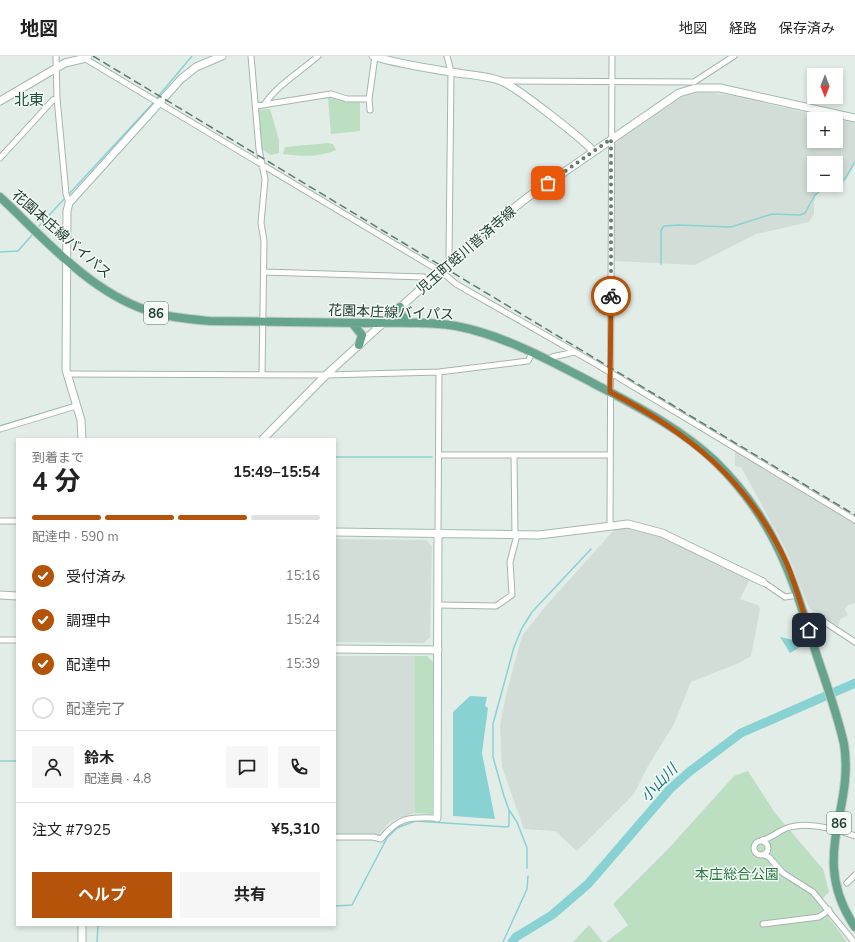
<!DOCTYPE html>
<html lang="ja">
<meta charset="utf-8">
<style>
:root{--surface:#fff;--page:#f6f6f6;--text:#222;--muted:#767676;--line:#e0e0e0;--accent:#b45309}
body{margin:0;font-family:"Nunito Sans","Noto Sans JP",sans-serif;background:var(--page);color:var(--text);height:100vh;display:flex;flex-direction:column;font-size:15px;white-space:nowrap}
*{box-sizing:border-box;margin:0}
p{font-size:13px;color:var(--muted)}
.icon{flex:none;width:22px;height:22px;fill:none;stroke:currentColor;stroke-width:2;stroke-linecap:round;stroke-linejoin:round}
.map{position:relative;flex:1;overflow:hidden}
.details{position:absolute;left:16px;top:382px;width:320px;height:488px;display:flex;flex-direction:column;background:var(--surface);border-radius:0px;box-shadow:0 2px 6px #0003}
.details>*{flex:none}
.needle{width:26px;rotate:180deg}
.controls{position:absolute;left:807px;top:12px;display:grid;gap:8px}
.controls a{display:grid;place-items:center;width:36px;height:36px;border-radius:0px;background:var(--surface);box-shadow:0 2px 6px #0003;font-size:20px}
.pin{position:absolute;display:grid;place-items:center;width:34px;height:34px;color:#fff;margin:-17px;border-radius:8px;box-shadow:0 2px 6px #0006}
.courier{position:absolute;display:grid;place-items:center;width:40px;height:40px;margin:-20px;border:3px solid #b45309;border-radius:50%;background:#fff;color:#222;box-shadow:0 1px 5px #0007}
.overview em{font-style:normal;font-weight:700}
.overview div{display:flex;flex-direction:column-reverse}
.overview{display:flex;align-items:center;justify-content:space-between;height:68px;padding:0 16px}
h1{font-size:26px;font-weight:700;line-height:30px}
.bar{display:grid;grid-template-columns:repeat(4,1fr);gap:6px 4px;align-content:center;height:48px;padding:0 16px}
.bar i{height:5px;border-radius:3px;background:var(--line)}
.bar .selected{background:var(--accent)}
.bar p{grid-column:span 4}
.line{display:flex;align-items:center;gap:10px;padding:0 16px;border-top:1px solid var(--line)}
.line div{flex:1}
.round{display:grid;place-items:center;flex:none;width:42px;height:42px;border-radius:0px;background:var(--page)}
ol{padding:0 16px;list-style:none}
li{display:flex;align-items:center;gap:12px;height:44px}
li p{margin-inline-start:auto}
li .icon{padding:4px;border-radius:50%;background:var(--accent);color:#fff;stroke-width:4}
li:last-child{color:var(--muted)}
li i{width:22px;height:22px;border:2px solid var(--line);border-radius:50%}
.cta{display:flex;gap:8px;margin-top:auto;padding:8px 16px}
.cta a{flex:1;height:46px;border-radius:0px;background:var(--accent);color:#fff;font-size:16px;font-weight:700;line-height:46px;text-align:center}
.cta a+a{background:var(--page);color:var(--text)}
header{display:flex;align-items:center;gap:24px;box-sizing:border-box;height:56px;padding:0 20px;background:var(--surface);border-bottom:1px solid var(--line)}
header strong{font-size:19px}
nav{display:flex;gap:22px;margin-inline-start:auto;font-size:14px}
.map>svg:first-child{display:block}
.built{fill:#d1ddd6;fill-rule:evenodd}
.green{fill:#bbdfc0}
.water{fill:#89d2d4}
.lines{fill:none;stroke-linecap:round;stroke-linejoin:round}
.stream{stroke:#89d2d4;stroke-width:1.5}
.river{stroke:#89d2d4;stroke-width:9}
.street-casing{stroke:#a5b5ae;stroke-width:7}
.secondary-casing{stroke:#a1b9ae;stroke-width:9}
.primary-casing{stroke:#c1c9c6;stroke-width:10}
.street{stroke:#fff;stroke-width:5}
.secondary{stroke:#fff;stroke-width:7}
.primary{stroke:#66a48d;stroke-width:8}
.rail{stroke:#5c7b6f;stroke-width:1.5;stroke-dasharray:8 4;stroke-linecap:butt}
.done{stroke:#667c73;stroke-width:4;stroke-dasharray:0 7.2}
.route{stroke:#b45309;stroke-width:5}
.labels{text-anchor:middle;stroke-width:3;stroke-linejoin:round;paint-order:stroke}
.shield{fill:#f4faf6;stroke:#61776e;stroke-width:1}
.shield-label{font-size:13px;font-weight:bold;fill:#223f34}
.street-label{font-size:14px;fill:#223f34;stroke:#f4faf6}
.park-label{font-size:14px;fill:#2a783f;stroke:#f4faf6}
.neighbourhood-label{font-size:15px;fill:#1d523f;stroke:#f4faf6}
.water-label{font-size:15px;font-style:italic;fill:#19797e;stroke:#f4faf6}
</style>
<header>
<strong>地図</strong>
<nav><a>地図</a><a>経路</a><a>保存済み</a></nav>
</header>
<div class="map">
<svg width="855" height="886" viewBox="0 0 855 886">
<rect width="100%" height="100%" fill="#e3ede7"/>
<path class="built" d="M707,36L728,39L835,63H814V85H836V63L855,67V105L851,114L842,130L818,134L814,146V158L809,166L756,178L695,209L614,205V87L680,42L690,38ZM814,107H836V129H814Z
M735,395L855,468V547L848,549L845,553L848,559L840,563L838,570L809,552L785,492L741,411L735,410Z
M625,472L651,476L750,523L740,543L758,549L760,553L751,600L739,607L691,626L674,668L647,712L634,738L577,795L555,775L524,773L502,711L500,669L507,635L522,580L544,552L614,474Z
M335,483L426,484L432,490L430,581L424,587L335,586Z
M335,600H415V757L396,763L387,769L379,779H335Z"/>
<path class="green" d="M333,41L345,45H360V75L331,78L328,42Z
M270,53L279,84V97L271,99L261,93L257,54Z
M328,87L333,88L336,94C317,102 302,100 283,98L285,91Z
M415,600H427L433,606L432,758L415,757Z
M748,715L775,757L823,813L829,836L818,847L847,886H606L628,869L613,848L669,792L734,720Z
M589,869L603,886H573Z"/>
<path class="water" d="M780,581L807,587L790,597Z
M470,640L487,641L485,650L488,652L482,697L495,763L453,760V656Z"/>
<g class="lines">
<path class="stream" d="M156,43L192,0
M836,126L845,123L855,106
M68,139L154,46
M39,170L66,141
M0,196L18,195L32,179
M661,208V174L664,170L678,169L731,171L772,158L800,159L805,157L815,139L828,129
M0,370L73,348
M335,401H432
M0,705H17
M527,812V792L517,766L509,754L504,740L493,701V668L514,591L522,572L532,556L591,493
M335,850L352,849L387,782L397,772L415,765L507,771L509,770V754
M97,886L98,869
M503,886L527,833L528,820"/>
<path class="river" d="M512,886L516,881L552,859L588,828L670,733L689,716L741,677L855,627"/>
<defs>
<path id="street" d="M56,0L57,42L66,138L69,147
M251,0L259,93L265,123L261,167L264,185L262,319
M447,0L451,16L449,200L451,204
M84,2L443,217L456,228L596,308L855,464
M502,25L694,26L734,0
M264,49C277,29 300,16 318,0
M256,50L331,38L347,43H369
M370,54L369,43L375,0
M0,102L53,44L57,42
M264,216L424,221L429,225
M550,305L552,301L575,296
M67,318L326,319L439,316L528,305L532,297
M0,373L76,350
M440,399H610
M514,399L515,479
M0,465H17
M610,469L612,0
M438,477L439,316
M763,526L785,541L798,539
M438,549L496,550L512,539L510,506L517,479
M805,562L814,560L820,563L855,586
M0,584H17
M335,781H373L381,783C399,760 411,761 437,762
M762,784C772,782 778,775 787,772C807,765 836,773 855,780
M754 792a7 7 0 1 1 14 0a7 7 0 1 1-14 0Z
M764,799L769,801L783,817L813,836L854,886
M847,827L855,819
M763,868L819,861L829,854"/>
<path id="secondary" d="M373,0C398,8 425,12 451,16C467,19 485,19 501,25C515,30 583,83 593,95
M0,45L65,7L86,2L88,0
M82,383L81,364L66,314L67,155L69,147L181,23L196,11L222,0
M263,383L326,319L481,178L528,141L679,37L696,32H720L855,62
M335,476L539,479L628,468L662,477L763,526
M0,539L17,540
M335,593L438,594
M437,762L438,477
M82,886V869"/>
<path id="primary" d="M0,141C44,182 88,234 146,254C166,261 188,263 209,265C262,266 314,266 367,267C396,267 426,265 456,270C503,279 549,304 591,326C634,349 679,371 715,405C775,464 792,520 816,597C826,627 837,657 844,688C855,755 808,801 855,871
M400,251L401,259L410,267
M352,267L362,279L359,289"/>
</defs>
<use href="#street" class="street-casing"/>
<use href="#secondary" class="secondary-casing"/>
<use href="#primary" class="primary-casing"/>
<use href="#street" class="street"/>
<use href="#secondary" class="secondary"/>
<use href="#primary" class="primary"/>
<path class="rail" d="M93,0L855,459"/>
</g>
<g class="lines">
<path class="done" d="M548,127L611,83V240"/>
<path class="route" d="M611,240L610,336C688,376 750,426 787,508C796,530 802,552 809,574"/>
</g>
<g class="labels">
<g class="shield">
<rect x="144" y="246" width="24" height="22" rx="3"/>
<rect x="827" y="756" width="24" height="22" rx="3"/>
</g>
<g class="shield-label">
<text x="156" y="262">86</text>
<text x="839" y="772">86</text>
</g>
<g class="street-label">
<text transform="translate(62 178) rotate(41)" y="5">花園本庄線バイパス</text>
<text transform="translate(466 194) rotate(-41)" y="5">児玉町蛭川普済寺線</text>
<text transform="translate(391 256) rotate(2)" y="5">花園本庄線バイパス</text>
</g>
<g class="park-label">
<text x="737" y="823">本庄総合公園</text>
</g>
<g class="neighbourhood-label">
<text x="29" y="49">北東</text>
</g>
<g class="water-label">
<text transform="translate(659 727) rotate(-46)" y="5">小山川</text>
</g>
</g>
</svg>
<div class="controls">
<a><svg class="needle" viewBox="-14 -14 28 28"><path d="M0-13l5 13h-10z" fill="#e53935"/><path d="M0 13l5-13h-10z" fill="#767676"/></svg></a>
<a>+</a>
<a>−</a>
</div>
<div class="pin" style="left:548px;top:127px;background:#ea580c"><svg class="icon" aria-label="bag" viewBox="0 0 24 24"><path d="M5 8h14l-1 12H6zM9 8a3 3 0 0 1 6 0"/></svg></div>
<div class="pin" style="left:809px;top:574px;background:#1f2937"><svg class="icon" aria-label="home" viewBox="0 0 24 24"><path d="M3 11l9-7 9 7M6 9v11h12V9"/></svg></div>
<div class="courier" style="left:611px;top:240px"><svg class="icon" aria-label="bike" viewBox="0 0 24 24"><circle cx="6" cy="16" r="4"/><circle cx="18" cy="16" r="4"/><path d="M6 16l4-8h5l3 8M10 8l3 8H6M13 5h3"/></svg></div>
<section class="details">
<div class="overview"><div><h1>4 分</h1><p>到着まで</p></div><em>15:49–15:54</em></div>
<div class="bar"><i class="selected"></i><i class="selected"></i><i class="selected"></i><i></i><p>配達中 · 590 m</p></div>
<ol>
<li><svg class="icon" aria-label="check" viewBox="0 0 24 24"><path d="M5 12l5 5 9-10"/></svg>受付済み<p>15:16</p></li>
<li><svg class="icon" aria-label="check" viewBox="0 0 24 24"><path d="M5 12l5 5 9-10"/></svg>調理中<p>15:24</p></li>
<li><svg class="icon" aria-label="check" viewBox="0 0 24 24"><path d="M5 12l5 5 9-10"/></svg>配達中<p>15:39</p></li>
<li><i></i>配達完了</li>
</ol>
<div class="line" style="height:72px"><a class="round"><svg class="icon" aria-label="person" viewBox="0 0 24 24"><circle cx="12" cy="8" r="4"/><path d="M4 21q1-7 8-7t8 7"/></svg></a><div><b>鈴木</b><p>配達員 · 4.8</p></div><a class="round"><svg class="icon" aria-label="chat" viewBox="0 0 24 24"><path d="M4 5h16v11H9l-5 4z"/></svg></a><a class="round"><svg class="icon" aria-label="phone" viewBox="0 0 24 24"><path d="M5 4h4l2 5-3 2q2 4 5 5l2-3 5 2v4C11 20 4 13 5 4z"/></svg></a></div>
<div class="line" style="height:52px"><div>注文 #7925</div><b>¥5,310</b></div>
<div class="cta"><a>ヘルプ</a><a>共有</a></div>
</section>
</div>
